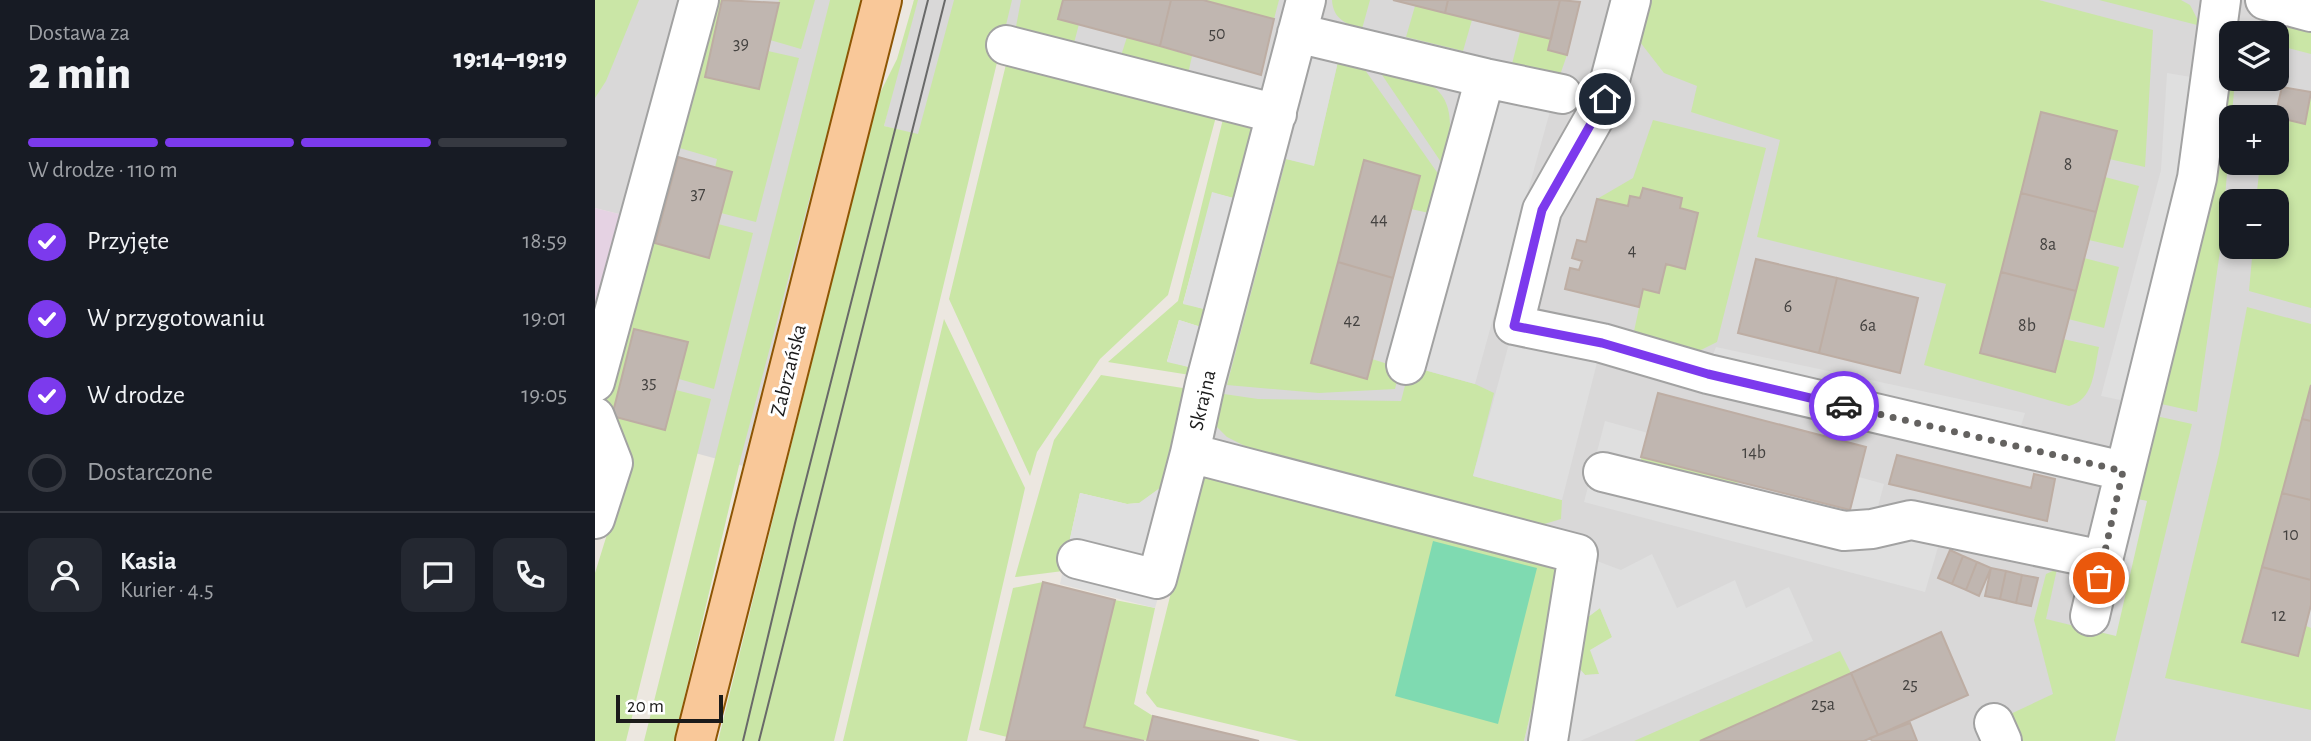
<!DOCTYPE html>
<html lang="pl">
<meta charset="utf-8">
<style>
:root{--surface:#171b24;--page:#242831;--text:#f1f3f6;--muted:#9ea1a6;--line:#363941;--accent:#7c3aed}
body{margin:0;font-family:"Alegreya Sans",sans-serif;background:var(--page);color:var(--text);height:100vh;display:flex;flex-direction:column;font-size:26px;white-space:nowrap}
*{box-sizing:border-box;margin:0}
p{font-size:23px;color:var(--muted)}
.icon{flex:none;width:38px;height:38px;fill:none;stroke:currentColor;stroke-width:2;stroke-linecap:round;stroke-linejoin:round}
.map{position:relative;flex:1;overflow:hidden}
.side{display:flex;flex-direction:column;background:var(--surface);width:595px}
.side>*{flex:none}
.fabs{position:absolute;left:1624px;top:21px;display:grid;gap:14px}
.fabs a{display:grid;place-items:center;width:70px;height:70px;border-radius:14px;background:var(--surface);box-shadow:0 4px 10px #0003;font-size:35px}
.scale{position:absolute;left:21px;bottom:18px;width:107px;box-sizing:border-box;padding-left:7px;border:4px solid #1b1b1b;border-top:0;font-size:19px;line-height:24px;white-space:nowrap;color:#1b1b1b;-webkit-text-stroke:5px #fff;paint-order:stroke}
.pin{position:absolute;display:grid;place-items:center;width:60px;height:60px;color:#fff;margin:-30px;border:4px solid #fff;border-radius:50%;box-shadow:0 2px 7px #0007}
.courier{position:absolute;display:grid;place-items:center;width:70px;height:70px;margin:-35px;border:5px solid #7c3aed;border-radius:50%;background:#fff;color:#222;box-shadow:0 2px 9px #0007}
.head em{font-style:normal;font-weight:800}
.head div{display:flex;flex-direction:column-reverse}
.head{display:flex;align-items:center;justify-content:space-between;height:119px;padding:0 28px}
h1{font-size:46px;font-weight:800;line-height:52px}
.bar{display:grid;grid-template-columns:repeat(4,1fr);gap:10px 7px;align-content:center;height:84px;padding:0 28px}
.bar i{height:9px;border-radius:5px;background:var(--line)}
.bar .active{background:var(--accent)}
.bar p{grid-column:span 4}
.line{display:flex;align-items:center;gap:18px;padding:0 28px;border-top:2px solid var(--line)}
.line div{flex:1}
.round{display:grid;place-items:center;flex:none;width:74px;height:74px;border-radius:14px;background:var(--page)}
ol{padding:0 28px;list-style:none}
li{display:flex;align-items:center;gap:21px;height:77px}
li p{margin-inline-start:auto}
li .icon{padding:7px;border-radius:50%;background:var(--accent);color:#fff;stroke-width:4}
li:last-child{color:var(--muted)}
li i{width:38px;height:38px;border:4px solid var(--line);border-radius:50%}
main{display:flex;flex:1;min-height:0}
.map>svg:first-child{display:block}
.residential{fill:#d9d8d8;fill-rule:evenodd}
.industrial{fill:#e5d2e3}
.grass{fill:#cae6a6}
.pitch{fill:#7fdab1}
.parking{fill:#dfdfdf;fill-rule:evenodd}
.building{fill:#c0b6b0;stroke:#bdada3;stroke-width:2}
.lines{fill:none;stroke-linecap:round;stroke-linejoin:round}
.minor-casing{stroke:#a2a2a2;stroke-width:42}
.major-casing{stroke:#8d5604;stroke-width:42}
.minor{stroke:#fff;stroke-width:38}
.major{stroke:#f9c899;stroke-width:38}
.tram{stroke:#696969;stroke-width:2}
.done{stroke:#646260;stroke-width:7;stroke-dasharray:0 12.6}
.route{stroke:#7c3aed;stroke-width:9}
.labels{text-anchor:middle;stroke-width:6;stroke-linejoin:round;paint-order:stroke}
.number-label{font-size:18px;fill:#444240}
.street-label{font-size:21px;fill:#1b1b1b;stroke:#fff}
</style>
<main>
<section class="side">
<div class="head"><div><h1>2 min</h1><p>Dostawa za</p></div><em>19:14–19:19</em></div>
<div class="bar"><i class="active"></i><i class="active"></i><i class="active"></i><i></i><p>W drodze · 110 m</p></div>
<ol>
<li><svg class="icon" aria-label="check" viewBox="0 0 24 24"><path d="M5 12l5 5 9-10"/></svg>Przyjęte<p>18:59</p></li>
<li><svg class="icon" aria-label="check" viewBox="0 0 24 24"><path d="M5 12l5 5 9-10"/></svg>W przygotowaniu<p>19:01</p></li>
<li><svg class="icon" aria-label="check" viewBox="0 0 24 24"><path d="M5 12l5 5 9-10"/></svg>W drodze<p>19:05</p></li>
<li><i></i>Dostarczone</li>
</ol>
<div class="line" style="height:126px"><a class="round"><svg class="icon" aria-label="person" viewBox="0 0 24 24"><circle cx="12" cy="8" r="4"/><path d="M4 21q1-7 8-7t8 7"/></svg></a><div><b>Kasia</b><p>Kurier · 4.5</p></div><a class="round"><svg class="icon" aria-label="chat" viewBox="0 0 24 24"><path d="M4 5h16v11H9l-5 4z"/></svg></a><a class="round"><svg class="icon" aria-label="phone" viewBox="0 0 24 24"><path d="M5 4h4l2 5-3 2q2 4 5 5l2-3 5 2v4C11 20 4 13 5 4z"/></svg></a></div>
</section>
<div class="map">
<svg width="1716" height="741" viewBox="0 0 1716 741">
<rect width="100%" height="100%" fill="#ece7e0"/>
<path class="residential" d="M15,0H270L152,467L0,426L36,217L0,208V55Z
M319,0H1716V741H929L975,550L605,455L682,114L412,45L324,135L289,126ZM1636,33H1682V79H1636ZM1636,117H1682V163H1636ZM1636,201H1682V247H1636Z"/>
<path class="industrial" d="M0,208L36,217L0,382Z"/>
<path class="grass" d="M0,0H44L11,81L0,98Z
M110,0H127L110,77L164,89L173,51L204,58L161,222L126,213L137,173L120,168L122,159L71,144Z
M184,0H220L206,49L175,40Z
M235,0H267L146,457L79,741H49Z
M319,0H323L289,126L323,134L359,0H417L239,741H123L282,99L302,59Z
M426,0H468L463,18L484,24L478,47L420,32Z
M608,0H684L679,19Z
M737,0H775L767,29C751,24 738,19 737,0Z
M1057,0H1444L1558,30L1550,167L1514,159L1521,131L1446,112L1385,353L1460,372L1468,339L1504,347C1499,370 1499,400 1474,406L1329,365L1351,284L1162,237L1185,140L1096,112L1102,86L1069,73L1045,42Z
M1504,0H1586L1595,5L1606,26Z
M820,6L877,20L868,51L811,37Z
M1695,25L1716,30V54L1682,45L1685,31Z
M925,32L956,39L972,55L965,75L917,64Z
M532,37L597,56L591,83L524,62Z
M1636,48V79H1640L1626,244L1602,412L1562,403L1621,183Z
M414,52L622,113L573,295L505,359L442,452L435,476L354,299Z
M744,57L763,60L844,175L834,213L816,209L769,161L716,362L771,379L777,359L805,368L800,389L724,393L632,385L691,159L719,165Z
M781,66C815,75 855,79 855,124C855,136 849,150 846,162Z
M1716,96V308L1654,291L1658,247H1682V201H1661L1665,163H1682V117L1710,124Z
M629,115L659,124L642,199L618,193L588,303L613,310L609,328L584,320L572,361L598,368L595,375L513,362L583,301Z
M1058,120L1171,148L1122,342L1102,352L1038,336L1048,289L1064,293L1071,264L1090,269L1103,213L1085,208L1087,198L1048,189L1045,198L1033,206L1002,199L1038,178Z
M69,152L83,157L60,243L113,257L123,224L158,233L119,389L84,379L93,342L39,329L17,416L70,430L81,390L116,399L31,741H0V573L36,457L15,430L6,391Z
M1510,177L1544,186L1528,248L1494,240Z
M1489,258L1524,267L1509,328L1473,319Z
M1652,307L1716,324V385L1648,641L1702,656L1711,626L1716,628V710L1570,678L1624,454Z
M349,319L430,488L372,741H248Z
M815,366L880,384L899,393L878,476L967,500L966,519L936,528L693,468L632,437L620,425L629,394L663,399L806,401Z
M506,375L594,389L565,488L545,503L532,504L485,493L468,571L420,577L459,440Z
M1561,416L1597,424L1520,741H1419L1409,717L1458,694L1439,620L1451,574L1462,569L1451,619L1492,629L1552,501L1541,499Z
M1046,457L1143,482L1136,495L1043,470Z
M607,468L948,554L968,578L929,741H704L562,707L551,693Z
M448,582L412,737L384,730L418,588Z
M520,600L560,608L539,704L558,716L552,741L489,727Z
M1005,608L1017,637L1005,674L990,675L983,667L992,617Z
M1245,651L1256,673L1105,741H1039Z"/>
<path class="pitch" d="M838,541L942,568L903,724L800,696Z"/>
<path class="parking" d="M718,51L744,57L719,166L691,159Z
M1572,73L1614,80L1545,404L1506,396L1566,170Z
M890,78L960,93L880,384L811,365Z
M617,192L642,199L613,310L588,304Z
M584,320L609,328L598,368L572,362Z
M919,325L1007,343L967,500L878,476Z
M1121,347L1430,413L1420,445L1117,357Z
M1010,421L1053,433L1043,470L1251,525L1264,477L1289,484L1277,529L1343,547L1330,592L989,502Z
M574,461L584,526L560,608L465,584L485,493L532,504L544,503L565,488Z
M1523,495L1552,501L1521,636L1492,629Z
M983,554L1026,570L1057,554L1082,608L1140,580L1151,608L1194,587L1218,641L985,741H953ZM1005,608L1017,637L995,650L1004,674L990,675L983,667L992,618Z"/>
<path class="building" d="M127,0L184,3L164,89L110,77Z
M468,0H576L565,46L463,19Z
M576,0H608L679,19L666,75L565,46Z
M798,0H853L850,13Z
M853,0H965L956,39L850,13Z
M965,0L985,2L972,55L953,50Z
M1687,87L1716,92L1710,124L1680,117Z
M1446,112L1522,131L1501,212L1426,193Z
M83,157L137,172L114,258L60,243Z
M769,160L825,176L798,278L743,262Z
M1048,188L1087,198L1085,208L1103,213L1090,269L1071,264L1064,293L1048,289L1044,307L970,289L975,268L984,270L987,261L977,258L982,240L991,242L1002,199L1033,206L1035,196L1045,198Z
M1426,193L1501,212L1481,291L1406,272Z
M1161,259L1242,278L1224,353L1143,333Z
M743,262L798,278L772,379L716,363Z
M1406,272L1481,291L1460,372L1385,353Z
M1242,278L1323,298L1305,373L1224,353Z
M39,329L93,342L70,430L17,416Z
M1716,385V421L1707,419Z
M1063,393L1271,447L1255,510L1046,457Z
M1707,419L1716,421V500L1687,493Z
M1302,455L1436,488L1439,474L1460,479L1452,521L1294,484Z
M1687,493L1716,500V580L1667,567Z
M1355,550L1368,556L1357,584L1343,578Z
M1368,556L1382,562L1371,590L1357,584Z
M1382,562L1396,568L1384,596L1371,590Z
M1667,567L1716,580V605L1703,656L1647,642Z
M1396,568L1411,571L1405,599L1390,596Z
M1411,571L1427,575L1421,603L1405,599Z
M1427,575L1443,578L1436,606L1421,603Z
M448,582L520,600L489,727L549,741H411Z
M1346,632L1373,695L1283,735L1256,673Z
M1256,673L1283,735L1269,741H1105Z
M558,716L664,741H552Z
M1315,723L1322,741H1277L1275,738Z"/>
<g class="lines">
<defs>
<path id="minor" d="M711,0L610,384L595,453L983,554L953,741
M1036,0L1010,99L947,210L919,325L1007,343L1113,374L1528,471
M1670,0L1716,12
M702,33L890,78L811,365
M411,45L682,114
M890,78L967,94
M0,382L104,0
M0,417L18,463L0,519
M1008,472L1249,531L1277,529L1316,520L1508,560L1602,178L1626,0
M482,559L562,579L595,453
M1495,616L1508,560
M1399,723L1407,741"/>
<path id="major" d="M100,741L287,0"/>
</defs>
<use href="#minor" class="minor-casing"/>
<use href="#major" class="major-casing"/>
<use href="#minor" class="minor"/>
<use href="#major" class="major"/>
<path class="tram" d="M148,741L200,523L333,0
M164,741L350,0"/>
</g>
<g class="lines">
<path class="done" d="M1249,406L1528,471L1504,578"/>
<path class="route" d="M1010,99L947,210L919,326L1007,343L1113,374L1249,406"/>
</g>
<g class="labels">
<g class="number-label">
<text x="622" y="39">50</text>
<text x="146" y="49">39</text>
<text x="1473" y="170">8</text>
<text x="103" y="199">37</text>
<text x="784" y="225">44</text>
<text x="1453" y="250">8a</text>
<text x="1037" y="256">4</text>
<text x="1193" y="312">6</text>
<text x="757" y="326">42</text>
<text x="1273" y="331">6a</text>
<text x="1432" y="331">8b</text>
<text x="54" y="388">35</text>
<text x="1159" y="458">14b</text>
<text x="1696" y="540">10</text>
<text x="1684" y="621">12</text>
<text x="1315" y="690">25</text>
<text x="1228" y="710">25a</text>
</g>
<g class="street-label">
<text transform="translate(193 370) rotate(-76)" y="7">Zabrzańska</text>
<text transform="translate(607 400) rotate(-77)" y="7">Skrajna</text>
</g>
</g>
</svg>
<div class="fabs">
<a><svg class="icon" aria-label="layers" viewBox="0 0 24 24"><path d="M12 4l9 5-9 5-9-5zM3 14l9 5 9-5"/></svg></a>
<a>+</a>
<a>−</a>
</div>
<div class="scale">20 m</div>
<div class="pin" style="left:1504px;top:578px;background:#ea580c"><svg class="icon" aria-label="bag" viewBox="0 0 24 24"><path d="M5 8h14l-1 12H6zM9 8a3 3 0 0 1 6 0"/></svg></div>
<div class="pin" style="left:1010px;top:99px;background:#1f2937"><svg class="icon" aria-label="home" viewBox="0 0 24 24"><path d="M3 11l9-7 9 7M6 9v11h12V9"/></svg></div>
<div class="courier" style="left:1249px;top:406px"><svg class="icon" aria-label="car" viewBox="0 0 24 24"><path d="M5 17H2v-5l4-1 3-4h7l3 4 3 1v5h-3M9 17h6M6 11h13"/><circle cx="7" cy="17" r="2"/><circle cx="17" cy="17" r="2"/></svg></div>
</div>
</main>
